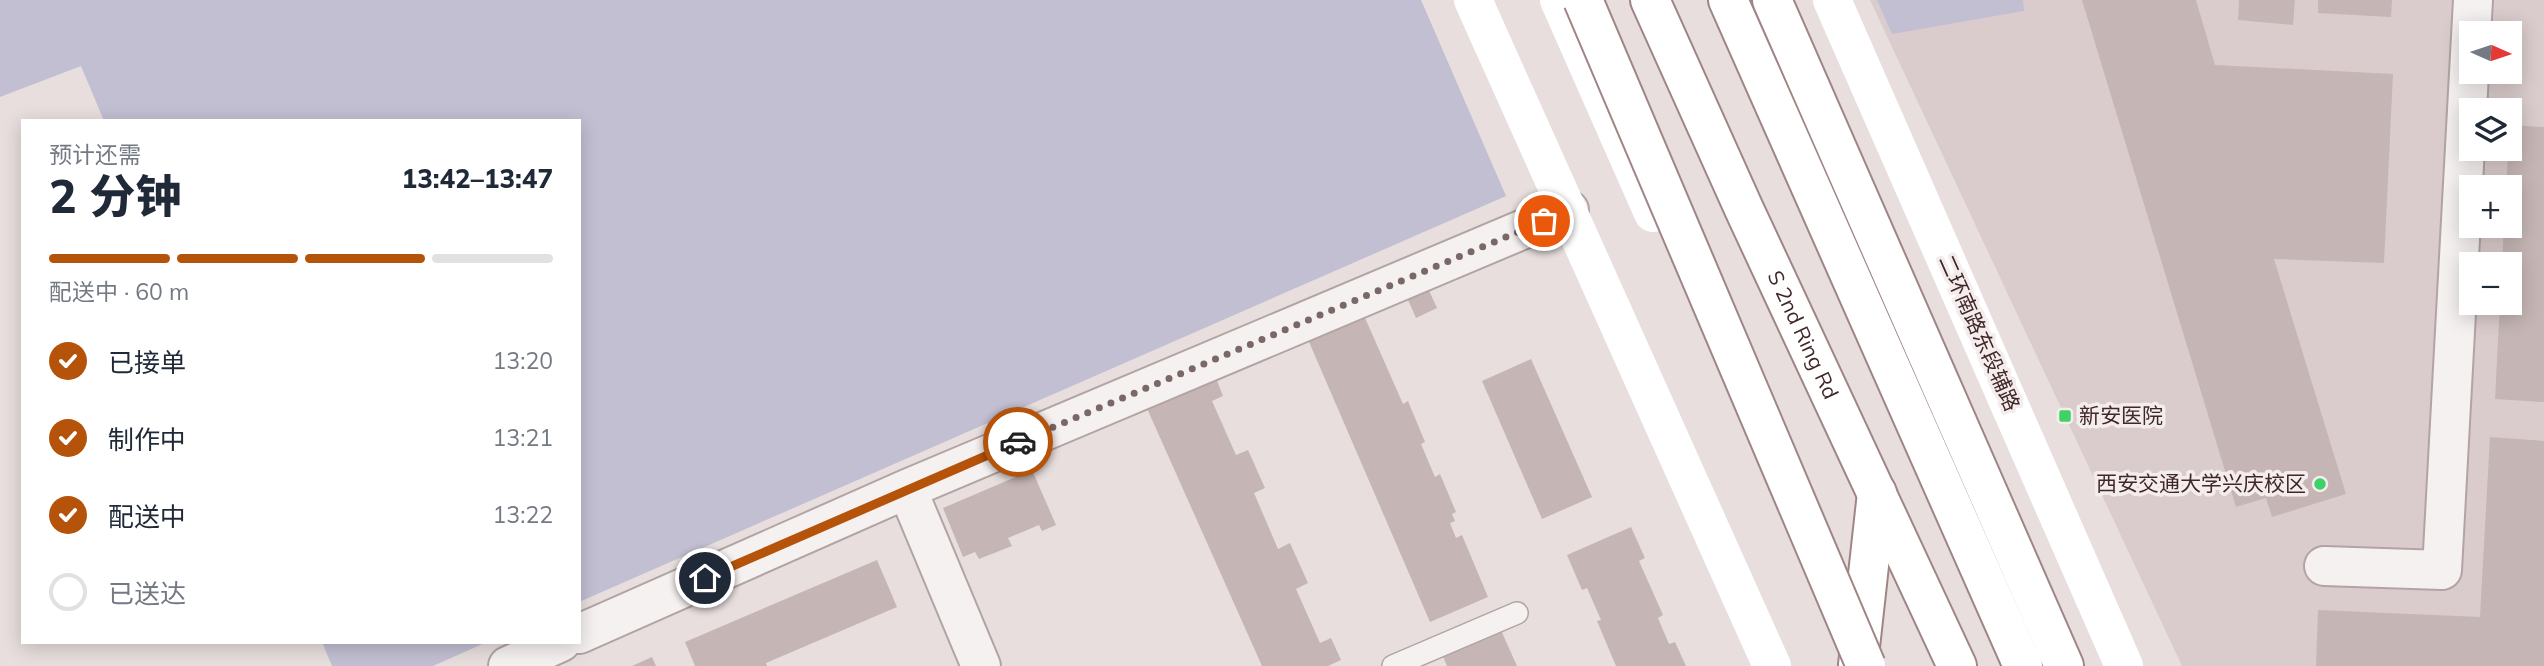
<!DOCTYPE html>
<html lang="zh">
<meta charset="utf-8">
<style>
:root{--surface:#fff;--page:#f6f6f7;--text:#1f2937;--muted:#747a83;--line:#e0e1e3;--accent:#b45309}
body{margin:0;font-family:Mulish,"Noto Sans SC",sans-serif;background:var(--page);color:var(--text);height:100vh;display:flex;flex-direction:column;font-size:26px;white-space:nowrap}
*{box-sizing:border-box;margin:0}
p{font-size:23px;color:var(--muted)}
.icon{flex:none;width:38px;height:38px;fill:none;stroke:currentColor;stroke-width:2;stroke-linecap:round;stroke-linejoin:round}
.map{position:relative;flex:1;overflow:hidden}
.panel{position:absolute;left:21px;top:119px;width:560px;height:525px;display:flex;flex-direction:column;background:var(--surface);border-radius:0px;box-shadow:0 4px 18px #0003}
.panel>*{flex:none}
.needle{width:46px;rotate:93deg}
.buttons{position:absolute;left:2459px;top:21px;display:grid;gap:14px}
.buttons a{display:grid;place-items:center;width:63px;height:63px;border-radius:0px;background:var(--surface);box-shadow:0 4px 18px #0003;font-size:35px}
.pin{position:absolute;display:grid;place-items:center;width:60px;height:60px;color:#fff;margin:-30px;border:4px solid #fff;border-radius:50%;box-shadow:0 2px 7px #0007}
.courier{position:absolute;display:grid;place-items:center;width:70px;height:70px;margin:-35px;border:5px solid #b45309;border-radius:50%;background:#fff;color:#222;box-shadow:0 2px 9px #0007}
.headline em{font-style:normal;font-weight:800}
.headline div{display:flex;flex-direction:column-reverse}
.headline{display:flex;align-items:center;justify-content:space-between;height:119px;padding:0 28px}
h1{font-size:46px;font-weight:800;line-height:52px}
.bar{display:grid;grid-template-columns:repeat(4,1fr);gap:10px 7px;align-content:center;height:84px;padding:0 28px}
.bar i{height:9px;border-radius:5px;background:var(--line)}
.bar .active{background:var(--accent)}
.bar p{grid-column:span 4}
ol{padding:0 28px;list-style:none}
li{display:flex;align-items:center;gap:21px;height:77px}
li p{margin-inline-start:auto}
li .icon{padding:7px;border-radius:50%;background:var(--accent);color:#fff;stroke-width:4}
li:last-child{color:var(--muted)}
li i{width:38px;height:38px;border:4px solid var(--line);border-radius:50%}
.map>svg:first-child{display:block}
.built{fill:#dacccc;fill-rule:evenodd}
.green{fill:#c2bfd2}
.building{fill:#c5b6b5}
.lines{fill:none;stroke-linecap:round;stroke-linejoin:round}
.lane-casing{stroke:#b2a4a3;stroke-width:24}
.street-casing{stroke:#b2a4a3;stroke-width:42}
.highway-casing{stroke:#9f8685;stroke-width:42}
.lane{stroke:#f6f1f1;stroke-width:21}
.street{stroke:#f6f1f1;stroke-width:38}
.secondary{stroke:#fff;stroke-width:38}
.highway{stroke:#fff;stroke-width:38}
.highway-bridge-casing{stroke:#9f8685;stroke-width:42;stroke-linecap:butt}
.highway-bridge{stroke:#fff;stroke-width:38}
.done{stroke:#7a6867;stroke-width:7;stroke-dasharray:0 12.6}
.route{stroke:#b45309;stroke-width:9}
.poi-dot{fill:#3ed166;stroke:#f5eded;stroke-width:2.5}
.labels{text-anchor:middle;stroke-width:7;stroke-linejoin:round;paint-order:stroke}
.street-label{font-size:21px;fill:#3f2827;stroke:#f5eded}
.poi-label{font-size:21px;fill:#3f2827;stroke:#f5eded;text-anchor:start}
</style>
<div class="map">
<svg width="2544" height="666" viewBox="0 0 2544 666">
<rect width="100%" height="100%" fill="#e8dede"/>
<path class="built" d="M1870,0H2544V666H2182ZM2471,33H2510V72H2471ZM2471,110H2510V149H2471ZM2471,187H2510V226H2471ZM2471,264H2510V303H2471Z"/>
<path class="green" d="M0,0H1421L1506,196L579,602V121H104L81,66L0,97Z
M1877,0H2023L2024,11L1892,34Z
M322,642H487L433,666H332Z"/>
<path class="building" d="M2082,0H2196L2215,65L2393,74L2384,263L2274,259L2346,494L2272,517L2266,498L2236,507Z
M2239,0H2295L2293,25L2238,20Z
M2318,0H2392L2391,17L2318,13Z
M2510,125L2544,127V402L2495,399L2500,303H2510V264H2502L2504,226H2510V187H2506Z
M1426,284L1437,308L1416,318L1405,293Z
M1362,311L1403,404L1408,401L1425,442L1421,444L1435,477L1440,474L1456,512L1452,514L1455,521L1450,523L1456,538L1462,535L1488,597L1430,622L1306,335Z
M1531,359L1592,497L1542,519L1482,381Z
M1214,373L1223,396L1212,401L1236,455L1248,450L1265,488L1254,493L1278,549L1290,543L1308,583L1296,589L1320,643L1331,638L1341,660L1328,666H1262L1145,404Z
M2490,437L2544,441V666H2316L2318,610L2480,617Z
M1032,470L1056,525L1042,531L1039,525L1008,538L1012,546L979,559L975,552L963,557L943,508Z
M1631,527L1645,558L1639,561L1663,615L1658,618L1669,644L1675,642L1686,666H1616L1597,621L1601,620L1587,588L1582,590L1567,555Z
M877,560L897,607L766,663L767,666H695L685,642Z
M1500,628L1517,666H1447L1442,654Z
M652,657L656,666H632Z"/>
<g class="lines">
<defs>
<path id="lane" d="M1393,666L1517,613"/>
<path id="street" d="M907,489L981,666
M2324,566L2442,570L2473,0
M579,634L907,489L1569,210
M508,666L561,642"/>
<g id="highway">
<path id="s1" d="M1650,0L1744,209L1957,666"/>
<path d="M1728,0L2023,666"/>
<path d="M1772,0L2064,666"/>
<path d="M1858,665L1877,493"/>
</g>
</defs>
<use href="#lane" class="lane-casing"/>
<use href="#street" class="street-casing"/>
<use href="#highway" class="highway-casing"/>
<use href="#lane" class="lane"/>
<use href="#street" class="street"/>
<path class="secondary" d="M1473,0L1772,666
M1559,0L1653,213
M1832,0L2124,666"/>
<use href="#highway" class="highway"/>
<defs>
<path id="highway-bridge" d="M1583,0L1866,666"/>
</defs>
<use href="#highway-bridge" class="highway-bridge-casing"/>
<use href="#highway-bridge" class="highway-bridge"/>
</g>
<g class="lines">
<path class="done" d="M1018,442L1544,221"/>
<path class="route" d="M705,578L1018,442"/>
</g>
<g class="poi-dot">
<rect x="2058" y="409" width="14" height="14" rx="3.5"/>
<circle cx="2320" cy="484" r="7"/>
</g>
<g class="labels">
<g class="street-label">
<text transform="translate(1979 333) rotate(66)" y="7">二环南路东段辅路</text>
<text dy="7" stroke="none"><textPath href="#s1" startOffset="368">S 2nd Ring Rd</textPath></text>
</g>
<g class="poi-label">
<text x="2079" y="423">新安医院</text>
<text x="2306" y="491" text-anchor="end">西安交通大学兴庆校区</text>
</g>
</g>
</svg>
<div class="buttons">
<a><svg class="needle" viewBox="-14 -14 28 28"><path d="M0-13l5 13h-10z" fill="#e53935"/><path d="M0 13l5-13h-10z" fill="#747a83"/></svg></a>
<a><svg class="icon" aria-label="layers" viewBox="0 0 24 24"><path d="M12 4l9 5-9 5-9-5zM3 14l9 5 9-5"/></svg></a>
<a>+</a>
<a>−</a>
</div>
<div class="pin" style="left:1544px;top:221px;background:#ea580c"><svg class="icon" aria-label="bag" viewBox="0 0 24 24"><path d="M5 8h14l-1 12H6zM9 8a3 3 0 0 1 6 0"/></svg></div>
<div class="pin" style="left:705px;top:578px;background:#1f2937"><svg class="icon" aria-label="home" viewBox="0 0 24 24"><path d="M3 11l9-7 9 7M6 9v11h12V9"/></svg></div>
<div class="courier" style="left:1018px;top:442px"><svg class="icon" aria-label="car" viewBox="0 0 24 24"><path d="M5 17H2v-5l4-1 3-4h7l3 4 3 1v5h-3M9 17h6M6 11h13"/><circle cx="7" cy="17" r="2"/><circle cx="17" cy="17" r="2"/></svg></div>
<section class="panel">
<div class="headline"><div><h1>2 分钟</h1><p>预计还需</p></div><em>13:42–13:47</em></div>
<div class="bar"><i class="active"></i><i class="active"></i><i class="active"></i><i></i><p>配送中 · 60 m</p></div>
<ol>
<li><svg class="icon" aria-label="check" viewBox="0 0 24 24"><path d="M5 12l5 5 9-10"/></svg>已接单<p>13:20</p></li>
<li><svg class="icon" aria-label="check" viewBox="0 0 24 24"><path d="M5 12l5 5 9-10"/></svg>制作中<p>13:21</p></li>
<li><svg class="icon" aria-label="check" viewBox="0 0 24 24"><path d="M5 12l5 5 9-10"/></svg>配送中<p>13:22</p></li>
<li><i></i>已送达</li>
</ol>
</section>
</div>
